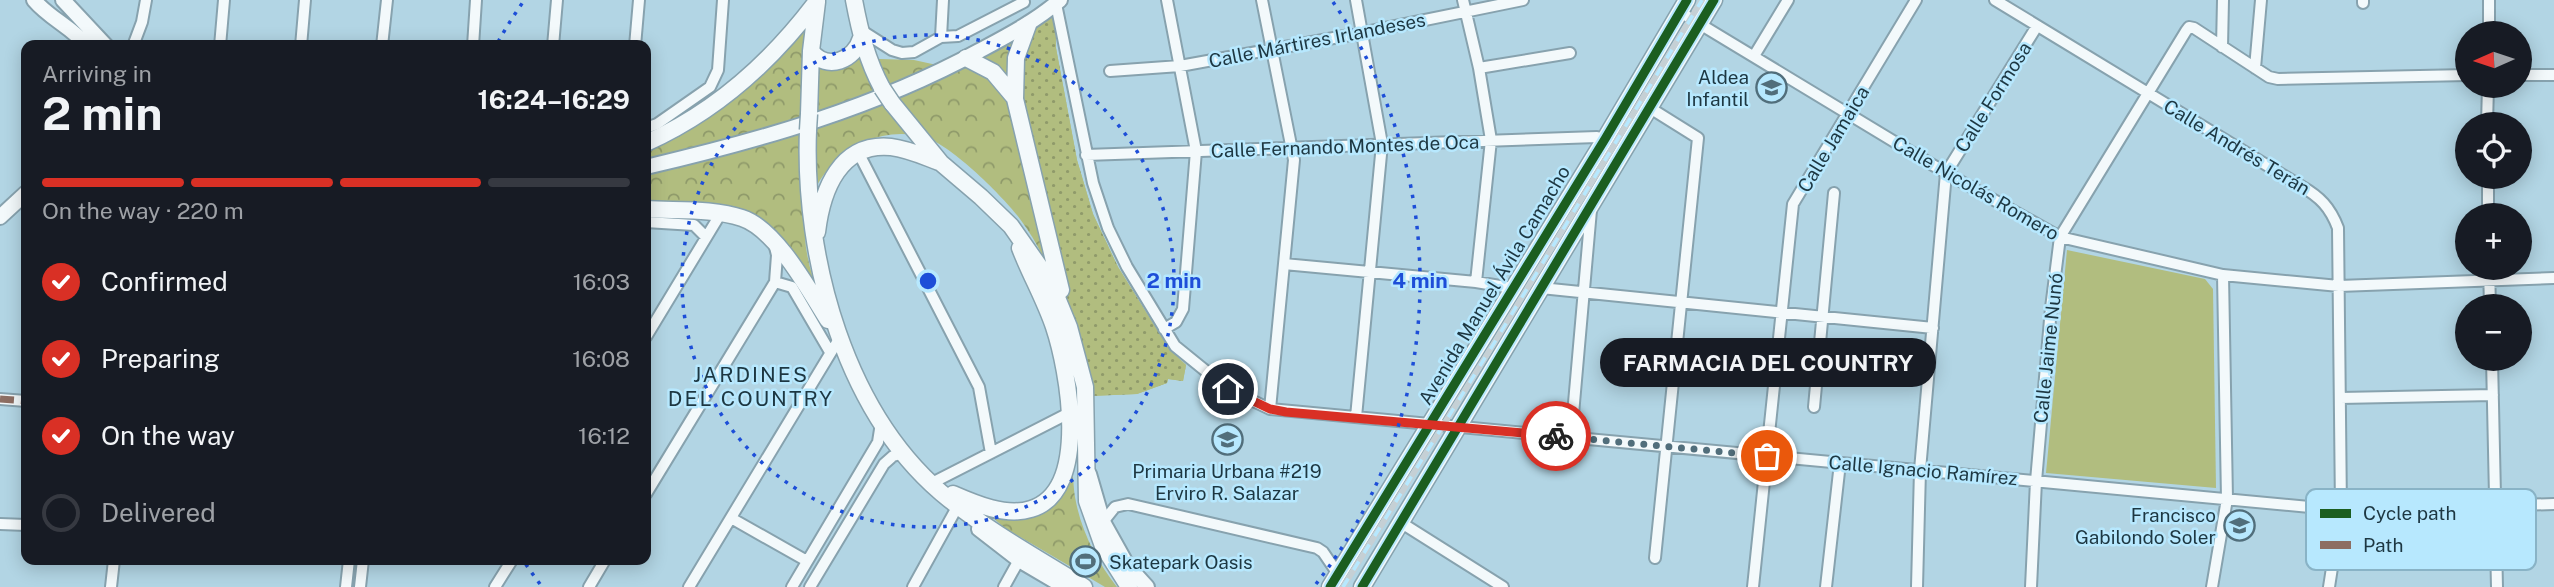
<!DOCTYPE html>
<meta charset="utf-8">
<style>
:root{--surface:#171b24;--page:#20242c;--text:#f1f3f6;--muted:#9ea1a6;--line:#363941;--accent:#d93025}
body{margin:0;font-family:"Public Sans",sans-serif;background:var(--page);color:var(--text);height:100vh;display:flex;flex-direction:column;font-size:26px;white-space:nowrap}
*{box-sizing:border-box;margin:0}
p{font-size:23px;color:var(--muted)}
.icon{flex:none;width:38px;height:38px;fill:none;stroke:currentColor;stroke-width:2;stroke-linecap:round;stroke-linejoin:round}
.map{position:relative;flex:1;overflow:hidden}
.panel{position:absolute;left:21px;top:40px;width:630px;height:525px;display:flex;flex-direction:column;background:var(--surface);border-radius:14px;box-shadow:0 4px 18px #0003}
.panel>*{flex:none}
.needle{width:46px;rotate:267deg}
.fabs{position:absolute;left:2455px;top:21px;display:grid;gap:14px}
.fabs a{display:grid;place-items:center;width:77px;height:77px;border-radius:50%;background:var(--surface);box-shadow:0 4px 18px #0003;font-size:35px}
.pin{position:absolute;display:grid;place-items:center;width:60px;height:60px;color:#fff;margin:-30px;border:4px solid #fff;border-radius:50%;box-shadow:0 2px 7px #0007}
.courier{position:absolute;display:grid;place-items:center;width:70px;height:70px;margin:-35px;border:5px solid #d93025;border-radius:50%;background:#fff;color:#222;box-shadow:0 2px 9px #0007}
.bubble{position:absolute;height:49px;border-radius:24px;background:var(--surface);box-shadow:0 4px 18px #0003;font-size:23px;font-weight:700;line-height:49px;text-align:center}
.overview em{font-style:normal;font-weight:700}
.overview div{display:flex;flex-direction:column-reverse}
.overview{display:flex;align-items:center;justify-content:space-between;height:119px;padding:0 21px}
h1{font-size:46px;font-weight:700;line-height:52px}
.bar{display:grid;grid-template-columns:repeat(4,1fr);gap:10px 7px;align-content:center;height:84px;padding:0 21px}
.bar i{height:9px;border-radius:5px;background:var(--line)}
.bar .selected{background:var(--accent)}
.bar p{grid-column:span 4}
ol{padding:0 21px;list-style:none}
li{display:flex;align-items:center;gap:21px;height:77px}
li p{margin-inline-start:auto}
li .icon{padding:7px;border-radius:50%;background:var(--accent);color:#fff;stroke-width:4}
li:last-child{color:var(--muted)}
li i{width:38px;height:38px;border:4px solid var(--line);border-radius:50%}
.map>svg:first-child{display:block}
.grass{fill:#b1bd7f}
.park{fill:url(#park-crowns)}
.garden{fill:url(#garden-dots)}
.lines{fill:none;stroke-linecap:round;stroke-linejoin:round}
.street-casing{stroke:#87a2ae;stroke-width:14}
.secondary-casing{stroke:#87a2ae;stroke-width:18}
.primary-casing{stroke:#87a2ae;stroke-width:19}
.street{stroke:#f3f9fb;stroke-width:10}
.secondary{stroke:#f3f9fb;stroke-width:14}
.primary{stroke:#f3f9fb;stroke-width:16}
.rail-casing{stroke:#c5d0d5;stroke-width:6}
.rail{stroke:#b7e8fe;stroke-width:3.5;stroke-dasharray:10;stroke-linecap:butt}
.primary-bridge-casing{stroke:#87a2ae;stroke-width:19;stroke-linecap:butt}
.primary-bridge{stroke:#f3f9fb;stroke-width:16}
.quiet{stroke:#8d6e63;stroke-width:7;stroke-dasharray:14 7;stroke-linecap:butt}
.cycleway-casing{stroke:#b7e8fe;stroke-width:13}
.cycleway{stroke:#1b5e20;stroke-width:9}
.done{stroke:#516e7b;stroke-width:7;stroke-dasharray:0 12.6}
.route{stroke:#d93025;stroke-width:9}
.ring{fill:none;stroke:#1d4ed8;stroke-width:3.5;stroke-dasharray:3.5 7}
.labels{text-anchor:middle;stroke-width:5;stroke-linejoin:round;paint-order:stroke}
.street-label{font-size:19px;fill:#1d3742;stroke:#b7e8fe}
.poi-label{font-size:19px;fill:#1d3742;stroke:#b7e8fe;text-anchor:end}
.neighbourhood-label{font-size:21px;letter-spacing:2px;fill:#1d3742;stroke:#b7e8fe}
.key{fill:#b7e8fe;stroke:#89b3c6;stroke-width:2}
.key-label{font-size:19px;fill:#1d3742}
.centre{fill:#1d4ed8;stroke:#b7e8fe;stroke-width:3.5}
.ring-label{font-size:21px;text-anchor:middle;font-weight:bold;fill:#1d4ed8;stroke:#b7e8fe;stroke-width:5;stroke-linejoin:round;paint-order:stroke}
</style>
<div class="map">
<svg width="2554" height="587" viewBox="0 0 2554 587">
<defs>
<pattern id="park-crowns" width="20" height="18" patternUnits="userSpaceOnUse" patternTransform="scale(1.75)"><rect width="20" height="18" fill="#b1bd7f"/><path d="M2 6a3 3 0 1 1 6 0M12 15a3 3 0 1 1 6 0" fill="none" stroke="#8f9a6a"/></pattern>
<pattern id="garden-dots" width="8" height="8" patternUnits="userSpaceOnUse" patternTransform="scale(1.75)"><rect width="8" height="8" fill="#b1bd7f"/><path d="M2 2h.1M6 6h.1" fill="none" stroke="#8f9a6a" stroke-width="1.8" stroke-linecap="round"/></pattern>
</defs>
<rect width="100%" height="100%" fill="#b2d5e4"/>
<path class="grass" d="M2067,250L2205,279L2213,289L2216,488L2046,473Z"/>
<path class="park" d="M1055,8L1056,48L1077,160L1093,214L1118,267L1169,349L1186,365L1183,381L1168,379L1167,383L1137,394L1088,396C1071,335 1059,271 1020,219C1004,197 949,143 924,137C862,121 802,174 805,237C806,258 813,279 820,299L746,212C713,201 680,202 646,201V146L669,135L803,24L806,49L812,57L914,60L955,69Z
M1072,458C1073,472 1073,488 1076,502C1082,533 1098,563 1117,587H1105L1005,528L982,509L1034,513Z"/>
<path class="garden" d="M1055,8L1056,48L1077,160L1093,214L1118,267L1169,349L1186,365L1183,381L1168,379L1167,383L1137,394L1091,396L1019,99V78L1029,32Z"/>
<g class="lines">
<defs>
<path id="street" d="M1262,0L1294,160L1270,409
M1356,0L1382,144L1356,417
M1463,0L1479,68L1491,140L1476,282
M1995,0L2301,186C2320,197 2330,207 2338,228L2341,510L2329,587
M2363,3V0
M1056,4L1093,183L1108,228L1127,267L1175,346L1228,389L1270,409L2341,510L2554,504
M1680,12L1946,173L2060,237L2223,275L2339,286L2554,278
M859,29L892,50L902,53L914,52L941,37L958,36L1024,2
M2489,33V0
M941,37L943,0
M133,46L142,22L146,0
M220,46L224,0
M301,46L305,0
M382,46L387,0
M473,46L476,0
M553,46L557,0
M635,46L639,0
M2222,47L2223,0
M1754,56L1788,0
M1479,68L1570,53
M2255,68L2261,0
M1110,71L1180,66L1361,33L1523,0
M2520,75H2554
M1650,108L1698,138L1655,558
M2487,124L2488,86
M646,128L657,124L710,87L718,70L723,0
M858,152L979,387L991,453
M1086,155L1597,137L1605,139
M2488,177V215
M646,222L694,225L706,237
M1284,264L1476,282L1512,288
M2489,268L2490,306
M775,282L792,287L830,352
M1541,288L1933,328
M1164,329L1176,322L1183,309L1196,151L1167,0
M646,337L721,213
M2492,359L2497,587
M2340,398L2493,395
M0,399L26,401
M1814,407L1834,193
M1571,437L1591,210
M932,483L1071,412
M646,494L775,282L777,255L774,243
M731,518L807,561
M1103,522L1115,507L1128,504L1317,548L1323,552L1338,574
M1400,522L1503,587
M0,524L26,525
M111,587L114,560
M346,587L349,560
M360,587L363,560
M495,587L512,560
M589,587L605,560
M689,587L839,339
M792,587L878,442L881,423
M810,587L884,464L893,456L904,453
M913,587L955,511
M1004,587L1019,560
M1753,587L1793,204L1916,0
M1826,587L1840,463
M1917,587L1920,470L1946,173L2037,26
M2031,587L2036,481L2051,308L2060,237L2186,31L2189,27L2194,28L2269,77L2278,79L2468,75
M2212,587L2227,499L2223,275"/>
<path id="secondary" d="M34,0C50,19 72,27 87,46
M63,0L106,46
M646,167C761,140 874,108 979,51C1007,36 1036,21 1060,0
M0,217L26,193
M1089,474L1103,522L1127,565L1147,587
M979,529L1019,560L1065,587"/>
<path id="primary" d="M854,0C860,32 867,60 882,88
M1028,25L1016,58L1015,99L1061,290
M811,51C827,72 855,60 861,38
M966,58L993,72L1014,97
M892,103L941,163L981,197L1011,226L1051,283L1069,327L1085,387L1087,501L1103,546L1129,587
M809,114L811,51L817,2
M808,130C803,258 845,417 950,500C992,533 1039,559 1084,587
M646,143C715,112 772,61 817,1
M646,209C676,211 713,208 742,218C776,229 809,290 828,320
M817,232C822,190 840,142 891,147C908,149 923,156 939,162
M953,494C976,504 1006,517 1031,509C1091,491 1068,369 1054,327C1045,300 1030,274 1020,248
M1330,587L1605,139L1687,0
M1362,587L1714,0"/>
</defs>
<use href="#street" class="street-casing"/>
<use href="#secondary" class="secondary-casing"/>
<use href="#primary" class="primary-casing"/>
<use href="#street" class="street"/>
<use href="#secondary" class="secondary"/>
<use href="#primary" class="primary"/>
<defs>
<path id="rail" d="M1343,587L1496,340L1702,0"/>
</defs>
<use href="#rail" class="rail-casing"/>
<use href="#rail" class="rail"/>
<defs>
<path id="primary-bridge" d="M882,88L892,103
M808,130L809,114"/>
</defs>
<use href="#primary-bridge" class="primary-bridge-casing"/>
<use href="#primary-bridge" class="primary-bridge"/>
<path class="quiet" d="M0,399L26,401"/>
<defs>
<path id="cycleway" d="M1330,587L1605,139L1687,0
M1362,587L1714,0"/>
</defs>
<use href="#cycleway" class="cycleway-casing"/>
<use href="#cycleway" class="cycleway"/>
</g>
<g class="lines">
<path class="done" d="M1556,436L1767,456"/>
<path class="route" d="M1228,389L1270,409L1286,412L1556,436"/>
</g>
<g class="ring">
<circle cx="928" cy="281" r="246"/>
<path d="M540 584A492 492 0 0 1 525 563M498 42A492 492 0 0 1 523 2M1333 2A492 492 0 0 1 1316 584"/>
</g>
<defs>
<symbol id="school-ring" viewBox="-11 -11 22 22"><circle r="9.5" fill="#b7e8fe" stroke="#516e7b" stroke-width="1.5"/><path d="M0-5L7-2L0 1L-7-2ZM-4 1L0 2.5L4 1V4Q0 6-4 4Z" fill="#516e7b"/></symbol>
<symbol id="stadium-ring" viewBox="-11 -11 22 22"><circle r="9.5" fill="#b7e8fe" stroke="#516e7b" stroke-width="1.5"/><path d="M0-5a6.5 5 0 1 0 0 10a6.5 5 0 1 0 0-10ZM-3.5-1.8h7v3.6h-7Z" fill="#516e7b"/></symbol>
</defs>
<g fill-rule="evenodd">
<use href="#school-ring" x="1754" y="70" width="35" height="35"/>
<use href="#school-ring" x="1210" y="422" width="35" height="35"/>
<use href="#school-ring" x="2222" y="508" width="35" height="35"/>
<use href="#stadium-ring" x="1068" y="544" width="35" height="35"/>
</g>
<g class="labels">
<g class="street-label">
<text transform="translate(1317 40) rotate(-11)" y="7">Calle Mártires Irlandeses</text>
<text transform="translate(1993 97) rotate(-58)" y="7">Calle Formosa</text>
<text transform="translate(1833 139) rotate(-59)" y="7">Calle Jamaica</text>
<text transform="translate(1345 146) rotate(-2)" y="7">Calle Fernando Montes de Oca</text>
<text transform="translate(2237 147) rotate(31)" y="7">Calle Andrés Terán</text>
<text transform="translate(1976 188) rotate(30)" y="7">Calle Nicolás Romero</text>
<text transform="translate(1494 285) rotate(-59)" y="7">Avenida Manuel Ávila Camacho</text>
<text transform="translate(2048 348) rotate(-84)" y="7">Calle Jaime Nunó</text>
<text transform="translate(1923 470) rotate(5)" y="7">Calle Ignacio Ramírez</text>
</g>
<g class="poi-label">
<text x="1749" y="84">Aldea<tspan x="1749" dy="22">Infantil</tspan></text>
<text x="1227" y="478" text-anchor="middle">Primaria Urbana #219<tspan x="1227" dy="22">Erviro R. Salazar</tspan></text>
<text x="2216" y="522">Francisco<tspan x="2216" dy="22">Gabilondo Soler</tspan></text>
<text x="1109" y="569" text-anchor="start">Skatepark Oasis</text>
</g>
<g class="neighbourhood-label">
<text x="751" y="382">JARDINES<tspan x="751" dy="24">DEL COUNTRY</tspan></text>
</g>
</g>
<rect x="2306" y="489" width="230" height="81" rx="10" class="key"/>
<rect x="2320" y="509" width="31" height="9" fill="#1b5e20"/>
<rect x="2320" y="541" width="31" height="8" fill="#8d6e63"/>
<g class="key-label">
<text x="2363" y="520">Cycle path</text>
<text x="2363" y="552">Path</text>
</g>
<circle cx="928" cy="281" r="10" class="centre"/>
<g class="ring-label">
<text x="1174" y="288">2 min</text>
<text x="1420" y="288">4 min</text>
</g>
</svg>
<div class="fabs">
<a><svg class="needle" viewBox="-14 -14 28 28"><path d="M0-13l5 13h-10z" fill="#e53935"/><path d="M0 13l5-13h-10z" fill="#9ea1a6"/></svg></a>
<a><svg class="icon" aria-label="locate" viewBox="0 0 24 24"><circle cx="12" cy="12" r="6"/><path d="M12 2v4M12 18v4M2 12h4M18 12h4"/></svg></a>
<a>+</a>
<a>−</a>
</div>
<div class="pin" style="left:1767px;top:456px;background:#ea580c"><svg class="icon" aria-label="bag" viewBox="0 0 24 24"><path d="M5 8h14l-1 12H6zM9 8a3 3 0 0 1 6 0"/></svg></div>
<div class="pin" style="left:1228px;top:389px;background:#1f2937"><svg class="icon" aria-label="home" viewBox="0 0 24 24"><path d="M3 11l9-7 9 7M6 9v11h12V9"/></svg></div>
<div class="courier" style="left:1556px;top:436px"><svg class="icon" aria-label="bike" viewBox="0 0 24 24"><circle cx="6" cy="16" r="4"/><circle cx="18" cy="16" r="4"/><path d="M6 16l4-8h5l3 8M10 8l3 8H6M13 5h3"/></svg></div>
<div class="bubble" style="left:1600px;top:338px;width:336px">FARMACIA DEL COUNTRY</div>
<section class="panel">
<div class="overview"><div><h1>2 min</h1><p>Arriving in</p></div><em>16:24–16:29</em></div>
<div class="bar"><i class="selected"></i><i class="selected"></i><i class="selected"></i><i></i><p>On the way · 220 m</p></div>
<ol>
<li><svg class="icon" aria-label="check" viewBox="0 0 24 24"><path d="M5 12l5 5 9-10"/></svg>Confirmed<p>16:03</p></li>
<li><svg class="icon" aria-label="check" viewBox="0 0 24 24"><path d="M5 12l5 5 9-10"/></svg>Preparing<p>16:08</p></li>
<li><svg class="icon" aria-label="check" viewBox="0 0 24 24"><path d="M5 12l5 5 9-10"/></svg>On the way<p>16:12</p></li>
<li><i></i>Delivered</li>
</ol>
</section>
</div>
